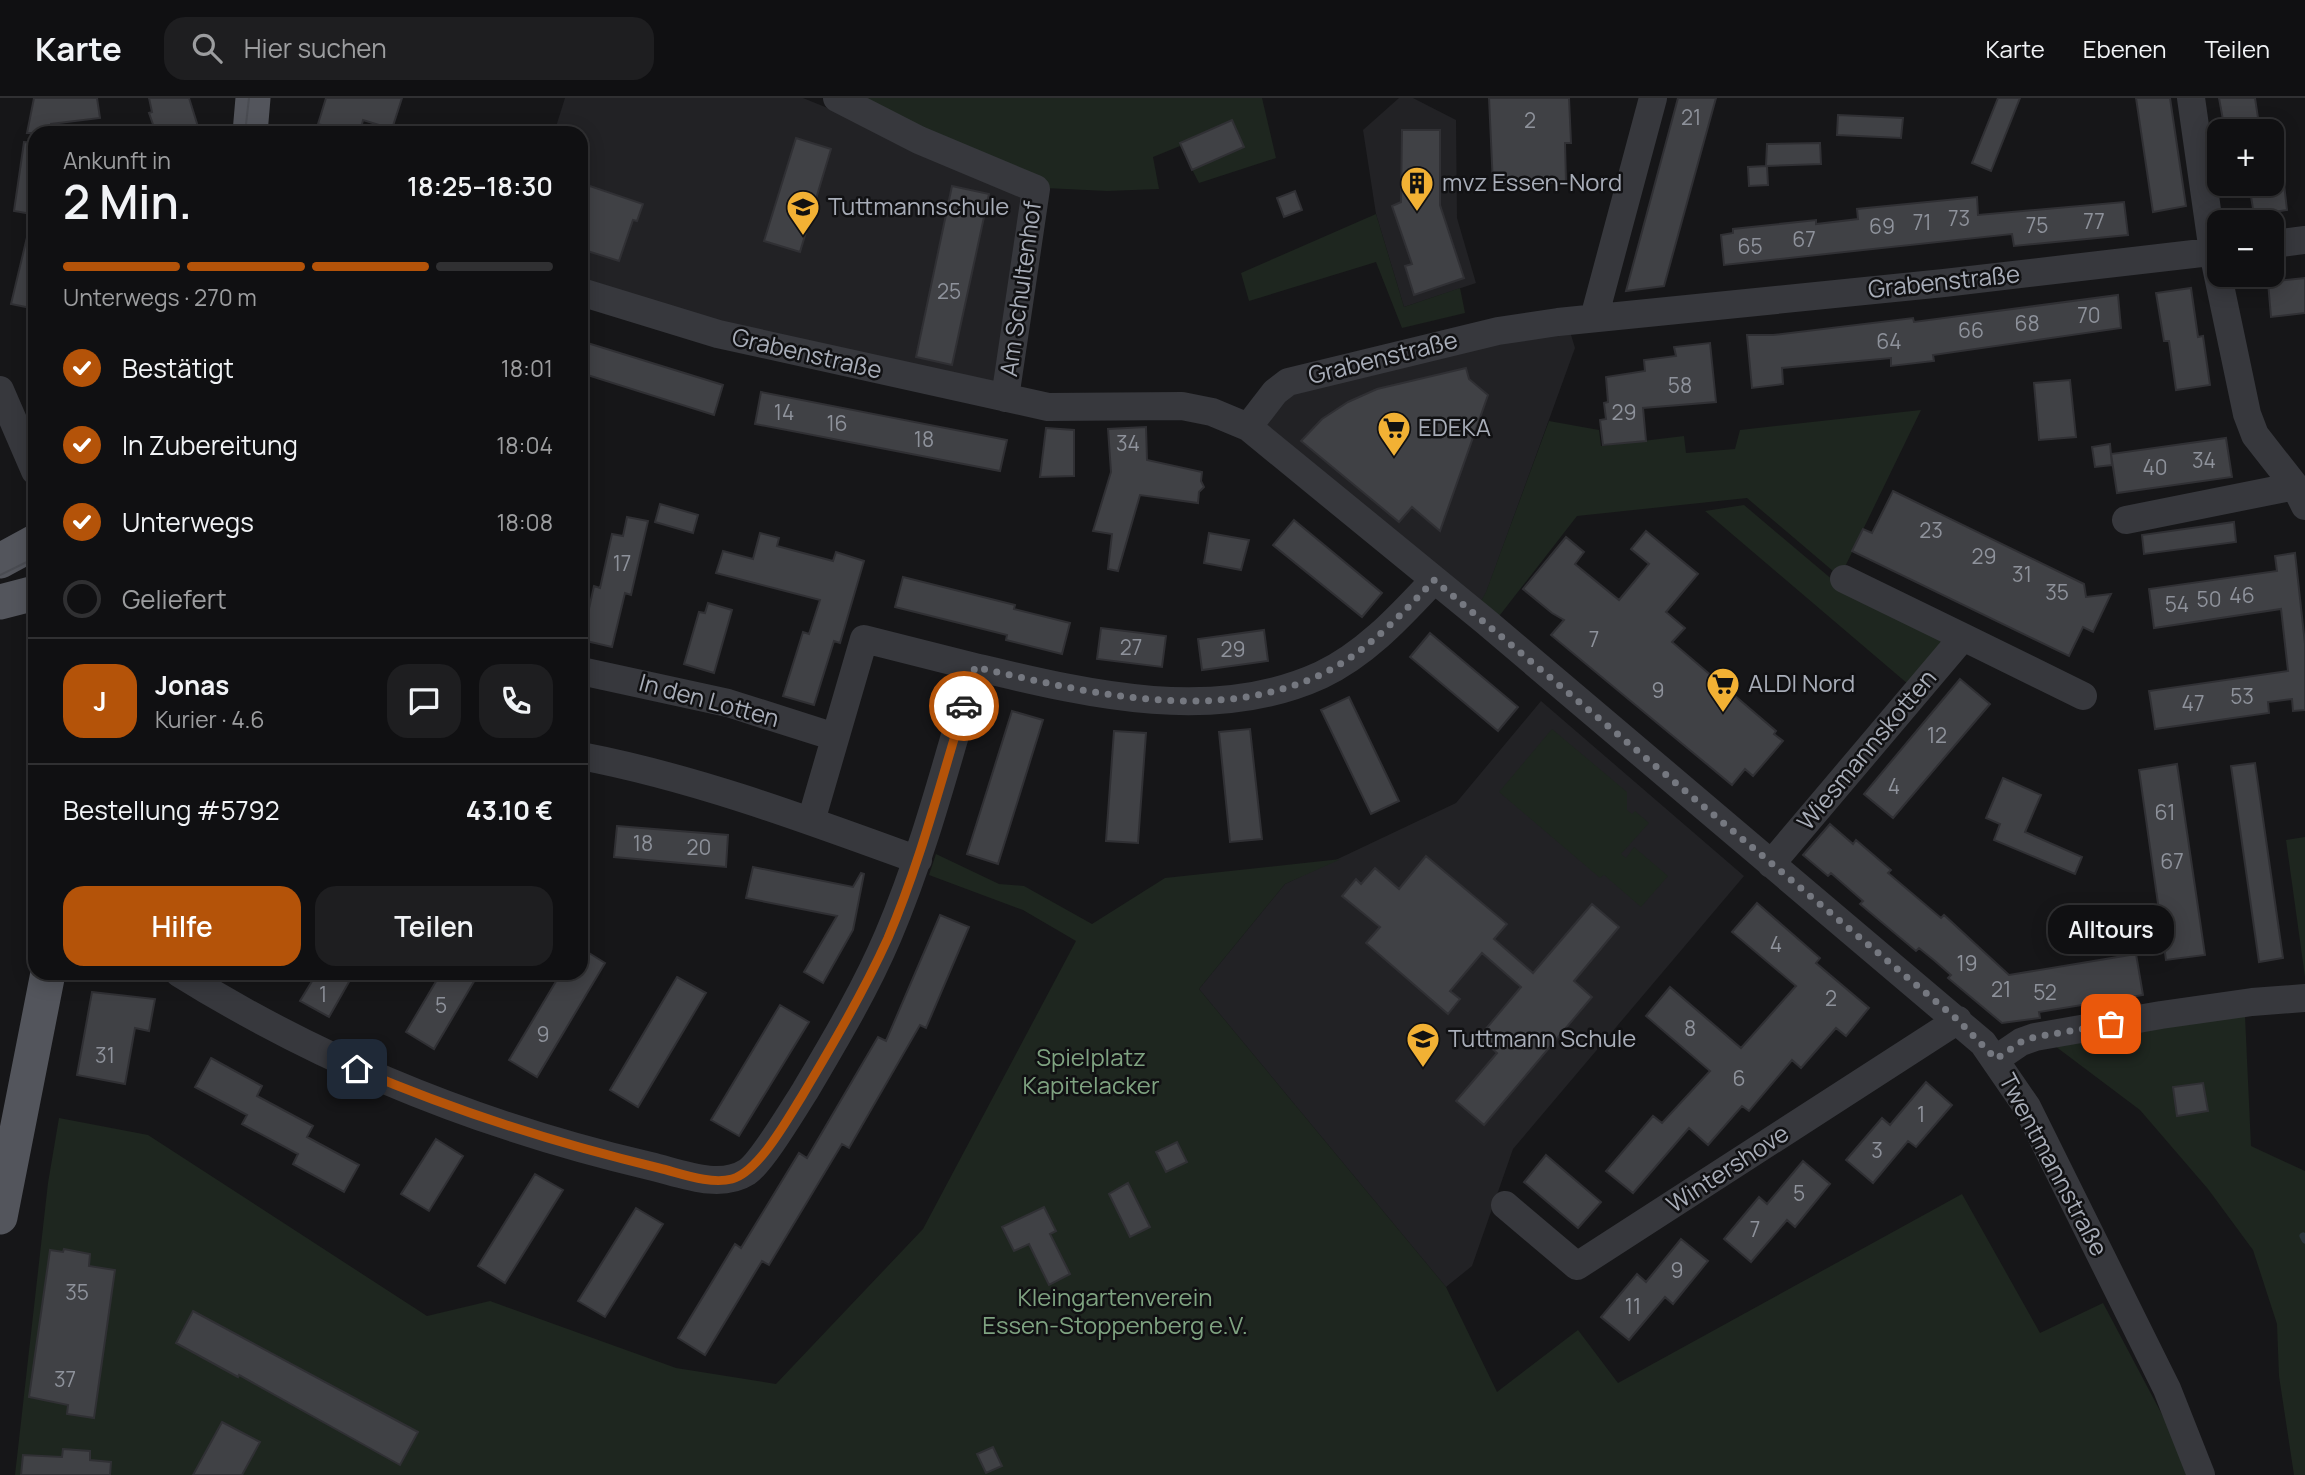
<!DOCTYPE html>
<html lang="de">
<meta charset="utf-8">
<style>
:root{--surface:#101012;--page:#1e1e20;--text:#f1f3f6;--muted:#9c9d9f;--line:#303032;--accent:#b45309}
body{margin:0;font-family:Manrope,sans-serif;background:var(--page);color:var(--text);height:100vh;display:flex;flex-direction:column;font-size:26px;white-space:nowrap}
*{box-sizing:border-box;margin:0}
p{font-size:23px;color:var(--muted)}
.icon{flex:none;width:38px;height:38px;fill:none;stroke:currentColor;stroke-width:2;stroke-linecap:round;stroke-linejoin:round}
.map{position:relative;flex:1;overflow:hidden}
.panel{position:absolute;left:28px;top:28px;width:560px;height:854px;display:flex;flex-direction:column;background:var(--surface);border-radius:21px;box-shadow:0 4px 18px #0003,0 0 0 2px var(--line)}
.panel>*{flex:none}
.buttons{position:absolute;left:2207px;top:21px;display:grid;gap:14px}
.buttons a{display:grid;place-items:center;width:77px;height:77px;border-radius:14px;background:var(--surface);box-shadow:0 4px 18px #0003,0 0 0 2px var(--line);font-size:35px}
.pin{position:absolute;display:grid;place-items:center;width:60px;height:60px;color:#fff;margin:-30px;border-radius:14px;box-shadow:0 4px 10px #0006}
.courier{position:absolute;display:grid;place-items:center;width:70px;height:70px;margin:-35px;border:5px solid #b45309;border-radius:50%;background:#fff;color:#222;box-shadow:0 2px 9px #0007}
.bubble{position:absolute;height:49px;border-radius:21px;background:var(--surface);box-shadow:0 4px 18px #0003,0 0 0 2px var(--line);font-size:23px;font-weight:600;line-height:49px;text-align:center}
.head em{font-style:normal;font-weight:600}
.head div{display:flex;flex-direction:column-reverse}
.head{display:flex;align-items:center;justify-content:space-between;height:119px;padding:0 35px}
h1{font-size:46px;font-weight:600;line-height:52px}
.bar{display:grid;grid-template-columns:repeat(4,1fr);gap:10px 7px;align-content:center;height:84px;padding:0 35px}
.bar i{height:9px;border-radius:5px;background:var(--line)}
.bar .on{background:var(--accent)}
.bar p{grid-column:span 4}
.line{display:flex;align-items:center;gap:18px;padding:0 35px;border-top:2px solid var(--line)}
.line div{flex:1}
.round{display:grid;place-items:center;flex:none;width:74px;height:74px;border-radius:21px;background:var(--page)}
ol{padding:0 35px;list-style:none}
li{display:flex;align-items:center;gap:21px;height:77px}
li p{margin-inline-start:auto}
li .icon{padding:7px;border-radius:50%;background:var(--accent);color:#fff;stroke-width:4}
li:last-child{color:var(--muted)}
li i{width:38px;height:38px;border:4px solid var(--line);border-radius:50%}
.action{display:flex;gap:14px;margin-top:auto;padding:14px 35px}
.action a{flex:1;height:80px;border-radius:21px;background:var(--accent);color:#fff;font-size:28px;font-weight:600;line-height:80px;text-align:center}
.action a+a{background:var(--page);color:var(--text)}
header{display:flex;align-items:center;gap:42px;box-sizing:border-box;height:98px;padding:0 35px;background:var(--surface);border-bottom:2px solid var(--line)}
header strong{font-size:33px}
nav{display:flex;gap:38px;margin-inline-start:auto;font-size:24px}
.search{width:490px;height:63px;background:var(--page);display:flex;align-items:center;gap:18px;box-sizing:border-box;padding:0 24px;border-radius:21px;color:var(--muted);font-size:26px}
.map>svg:first-child{display:block}
.built{fill:#222225}
.green{fill:#1e261f}
.lines{fill:none;stroke-linecap:round;stroke-linejoin:round}
.stream{stroke:#2c353c;stroke-width:7}
.building{fill:#404145;stroke:#303034;stroke-width:2}
.minor{stroke:#37383d;stroke-width:28}
.major{stroke:#53555c;stroke-width:35}
.tram{stroke:#4a4c52;stroke-width:2}
.done{stroke:#757880;stroke-width:7;stroke-dasharray:0 12.6}
.route{stroke:#b45309;stroke-width:9}
.labels{text-anchor:middle;stroke-width:5;stroke-linejoin:round;paint-order:stroke}
.number-label{font-size:21px;fill:#8e929b}
.poi-label{font-size:24px;fill:#a8adb8;stroke:#111113;text-anchor:start}
.street-label{font-size:24px;fill:#a8adb8;stroke:#111113}
.park-label{font-size:24px;fill:#7fa381;stroke:#111113}
</style>
<header>
<strong>Karte</strong>
<div class="search"><svg class="icon" aria-label="search" viewBox="0 0 24 24"><circle cx="10" cy="10" r="6"/><path d="M15 15l6 6"/></svg>Hier suchen</div>
<nav><a>Karte</a><a>Ebenen</a><a>Teilen</a></nav>
</header>
<div class="map">
<svg width="2305" height="1377" viewBox="0 0 2305 1377">
<rect width="100%" height="100%" fill="#161618"/>
<path class="built" d="M565,0H803L1032,93L1001,296L864,265L581,185V35H554Z
M1399,0H1413L1456,22L1457,120L1476,185L1404,209L1376,116L1363,32Z
M1568,227L1575,250L1486,495L1476,512L1254,327L1279,295Z
M1541,603L1744,778L1513,1051L1472,1168L1446,1189L1199,891L1285,786L1456,705Z"/>
<path class="green" d="M855,0H1262L1276,60L1199,85L1180,48L1153,59L1159,91L1107,93L1045,90Z
M1376,116L1404,209L1460,190L1465,215L1402,230L1376,164L1249,203L1241,175Z
M1921,312L1840,479L1747,400L1577,418L1493,526L1476,512L1486,494L1549,323L1599,332L1601,348L1684,338L1686,355L1735,351L1740,332Z
M1744,407L1834,483L1956,540L1908,586L1705,413Z
M1552,631L1627,694V712L1632,716L1635,713L1649,725L1621,756L1626,760L1634,749L1668,778L1641,809L1604,777L1600,780L1499,694Z
M2305,739V879L2286,742Z
M936,756L999,786L1024,788L1092,826L1165,780L1341,761L1285,786L1199,891L1446,1189L1497,1294L1578,1232L1618,1285L1962,1096L2040,1235L2103,1205L2185,1360L2190,1377H15L48,1085L59,1020L148,1037L427,1218L490,1203L676,1270L776,1286L923,1131L1076,843L1023,812L929,777Z
M2245,918L2251,1048L2305,1073V1377H2294L2279,1278L2277,1226L2253,1152L2208,1091L2140,1012L2051,945Z"/>
<g class="lines">
<path class="stream" d="M2303,1138L2305,1142"/>
</g>
<path class="building" d="M34,0H97L100,20L51,26L50,35H27Z
M149,0H189L200,35H156L149,15L152,14Z
M326,0H402L392,31L363,22L360,35H347L318,26Z
M1489,0H1569L1571,45H1565L1566,84L1493,87Z
M1678,0H1716L1664,188L1626,193Z
M1998,0H2020L1991,73L1972,65Z
M2136,0H2170L2186,108L2153,114Z
M2219,0H2255L2260,33H2225Z
M1838,17L1903,20L1901,40L1837,37Z
M1232,22L1244,49L1192,72L1180,45Z
M1402,32H1440V107L1464,180L1414,197L1405,168L1412,166L1392,108L1401,104Z
M796,40L831,51L800,154L764,143Z
M24,44L35,45V101L32,116L14,113Z
M1820,45L1821,66L1767,68L1768,87L1749,88L1748,69L1766,68L1767,46Z
M581,85L643,106L637,123L633,122L619,163L581,151Z
M2249,86H2284L2287,112L2254,117Z
M952,88L989,96L952,267L916,259Z
M1295,93L1302,112L1284,119L1277,100Z
M1977,99L1978,117L2124,104L2128,137L2014,148L2012,136L1724,167L1721,137L1733,135V131L1816,122V126L1858,121L1857,111Z
M28,135L35,136V191L31,210L11,206Z
M2305,180V215L2271,219L2268,184Z
M2191,190L2198,239L2203,238L2210,287L2176,292L2169,243H2164L2156,195Z
M2118,197L2121,230L1933,257L1934,263L1891,268V260L1782,270L1783,286L1752,290L1747,237H1773L1913,220L1914,224Z
M581,243L723,287L714,317L581,275Z
M1710,245L1716,304L1643,310L1646,343L1603,347L1600,322L1606,321L1604,305L1608,304L1606,279L1645,273L1644,262L1676,258L1674,249Z
M1466,270L1469,281L1488,297L1440,433L1412,409L1399,424L1301,343L1322,321L1348,304L1377,291Z
M2070,282L2076,339L2039,342L2034,285Z
M761,294L1007,342L1000,373L755,326Z
M1146,329L1147,362L1202,374L1201,383L1204,389L1199,394L1198,405L1140,397L1118,473L1108,471L1112,436L1093,433L1111,374L1108,331Z
M1046,330L1074,332V378L1040,379Z
M2226,340L2232,379L2117,395L2111,356Z
M2110,346L2112,367L2095,369L2092,349Z
M1893,393L2084,486L2086,499L2111,496L2093,534L2083,529L2069,558L1852,453L1863,431L1872,435Z
M660,406L698,417L693,435L655,424Z
M627,419L648,423L631,497L625,495L612,549L582,542L594,488L600,490L612,436L623,438Z
M1294,422L1382,495L1362,519L1273,447Z
M2234,424L2236,444L2144,456L2142,437Z
M1646,433L1698,476L1666,514L1685,530L1672,544L1776,633L1774,636L1783,643L1753,678L1745,671L1732,687L1551,537L1564,522L1552,515L1523,491L1566,439L1584,454L1575,466L1619,502L1649,466L1631,451Z
M760,435L779,440L777,448L833,463L836,454L864,463L840,545L834,543L814,607L783,598L803,534L809,536L820,502L716,475L723,453L753,461Z
M1209,435L1249,442L1241,472L1204,465Z
M2295,455L2305,546V612L2293,613L2292,601L2268,604L2269,615L2155,631L2149,593L2288,573L2281,511L2154,530L2149,491L2277,473L2275,458Z
M903,479L1015,507L1014,511L1070,525L1062,556L1006,542L1007,537L895,509Z
M708,505L732,512L714,575L684,566L699,514L705,515Z
M1101,530L1166,538L1162,569L1097,561Z
M1264,532L1268,563L1202,572L1198,541Z
M1430,535L1518,609L1498,633L1410,559Z
M1960,581L1990,606L1893,720L1864,696Z
M1349,599L1399,703L1371,716L1321,612Z
M1012,613L1043,622L998,766L967,756Z
M1250,631L1262,741L1230,744L1219,634Z
M1114,633L1146,635L1138,745L1106,743Z
M2255,665L2283,860L2259,864L2231,668Z
M2177,666L2205,857L2166,862L2139,672Z
M2003,680L2041,697L2025,734L2082,759L2075,776L1994,742L2000,726L1986,720Z
M1830,726L1853,746L1856,742L1891,772L1888,775L1941,820L1944,817L2009,877L2136,856L2143,897L2039,914L2040,920L2002,925L1948,880L1951,877L1935,863L1919,850L1916,853L1860,806L1863,803L1831,775L1828,778L1803,757Z
M617,728L728,737L726,769L614,759Z
M1426,758L1507,826L1494,841L1533,875L1592,806L1619,829L1574,883L1592,899L1484,1027L1456,1003L1497,955L1479,939L1521,889L1482,855L1450,893L1460,901L1448,916L1366,845L1380,829L1342,798L1356,781L1361,786L1375,770L1399,791Z
M753,769L853,789L861,775L864,776L853,832L823,885L804,874L837,818L746,800Z
M1757,805L1820,860L1816,865L1869,910L1846,938L1836,930L1801,970L1792,962L1749,1013L1742,1008L1708,1047L1689,1030L1633,1095L1606,1073L1653,1018L1662,1025L1710,973L1646,918L1670,889L1741,950L1796,888L1732,834Z
M940,817L969,829L926,930L920,927L849,1050L842,1046L769,1167L762,1163L705,1257L678,1240L735,1146L741,1150L799,1055L807,1060L878,939L886,943Z
M581,850L605,865L537,979L509,962L561,875H581Z
M317,875H354L329,919L300,903Z
M441,875H479L434,951L406,934Z
M677,879L706,895L638,1009L610,992Z
M92,894L155,901L149,933L135,930L125,986L77,977Z
M780,907L809,924L739,1038L711,1022Z
M211,960L262,988L257,998L313,1028L307,1039L359,1067L344,1094L293,1066L298,1056L242,1026L247,1017L195,989Z
M1926,984L1952,1007L1916,1049L1908,1043L1873,1085L1846,1062L1882,1020L1890,1027Z
M2203,985L2208,1013L2177,1018L2173,989Z
M436,1041L463,1058L429,1113L401,1096Z
M1177,1044L1187,1064L1166,1074L1156,1054Z
M1546,1057L1601,1104L1578,1130L1524,1084Z
M1803,1063L1830,1086L1795,1129L1787,1122L1751,1164L1724,1141L1759,1099L1767,1106Z
M535,1076L563,1092L505,1185L478,1168Z
M1128,1085L1150,1129L1130,1139L1109,1096Z
M1044,1109L1056,1133L1050,1136L1070,1176L1049,1187L1029,1146L1014,1153L1002,1129Z
M636,1110L663,1126L605,1219L578,1203Z
M1681,1141L1708,1163L1673,1206L1665,1199L1629,1242L1601,1219L1637,1176L1646,1184Z
M64,1151L90,1156L89,1168L115,1172L94,1320L67,1316L68,1307L29,1299L50,1152L63,1154Z
M193,1213L418,1334L400,1367L239,1277L238,1279L176,1245Z
M222,1324L260,1344L242,1377H193Z
M993,1349L1002,1368L986,1375L977,1356Z
M63,1351L90,1353V1362L111,1364L110,1377H21L23,1357L62,1359Z"/>
<g class="lines">
<path class="minor" d="M837,0L919,42L1036,91L1005,300
M2191,0L2213,154L2247,316L2255,337L2295,388L2305,408
M2272,146L2305,142
M581,194L718,236L1048,309L1182,308L1212,314L1248,329L1485,523L1983,945L2027,1009L2167,1291L2201,1377
M1594,220L1653,0
M0,292L35,373
M1248,329L1275,294L1288,284L1498,233L1558,224L1944,185L2219,153
M2126,422L2295,388
M1844,481L1963,539
M581,573L728,605L835,639
M581,658C696,680 808,722 918,762
M811,723L864,541L975,569
M1771,766L1963,539L2083,598
M179,875C325,966 483,1029 650,1068C680,1075 719,1092 747,1074C762,1064 794,1010 805,993C835,942 865,892 888,838C925,751 948,659 975,569C1085,595 1212,627 1321,577C1366,556 1401,517 1434,482
M1996,961L2021,944L2035,939L2161,917L2252,904L2305,900
M1505,1107L1577,1168L1958,922"/>
<path class="major" d="M250,35L253,0
M0,463L35,444
M0,504L35,495
M0,1119L48,875"/>
<path class="tram" d="M245,35L249,0
M0,477L35,460"/>
</g>
<g class="lines">
<path class="done" d="M964,608L975,569C1086,594 1212,627 1320,577C1365,556 1401,517 1434,482L1958,922L1996,961L2021,944L2035,939L2111,926"/>
<path class="route" d="M357,971C455,1013 555,1045 659,1070C680,1075 710,1087 732,1081C759,1073 787,1022 802,998C833,946 863,895 888,840C920,765 940,686 964,608"/>
</g>
<defs>
<symbol id="building-pin" viewBox="-11 -11 22 30"><path d="M0 17L-7.5 6A9.5 9.5 0 1 1 7.5 6Z" fill="#f2b134" stroke="#111113"/><path d="M-4-6H4V6H1V3H-1V6H-4ZM-2.5-4.3h1.7v1.8h-1.7ZM.8-4.3h1.7v1.8H.8ZM-2.5-1h1.7V.8h-1.7ZM.8-1h1.7V.8H.8Z" fill="#111"/></symbol>
<symbol id="school-pin" viewBox="-11 -11 22 30"><path d="M0 17L-7.5 6A9.5 9.5 0 1 1 7.5 6Z" fill="#f2b134" stroke="#111113"/><path d="M0-5L7-2L0 1L-7-2ZM-4 1L0 2.5L4 1V4Q0 6-4 4Z" fill="#111"/></symbol>
<symbol id="supermarket-pin" viewBox="-11 -11 22 30"><path d="M0 17L-7.5 6A9.5 9.5 0 1 1 7.5 6Z" fill="#f2b134" stroke="#111113"/><path d="M-6-5.5h2.5l.6 2H6L4.5 2H-2.5L-4.4-4H-6ZM-1.5 3.2a1.3 1.3 0 1 0 .1 0ZM3 3.2a1.3 1.3 0 1 0 .1 0Z" fill="#111"/></symbol>
</defs>
<g fill-rule="evenodd">
<use href="#building-pin" x="1398" y="66" width="38" height="52"/>
<use href="#school-pin" x="784" y="90" width="38" height="52"/>
<use href="#supermarket-pin" x="1375" y="311" width="38" height="52"/>
<use href="#supermarket-pin" x="1704" y="567" width="38" height="52"/>
<use href="#school-pin" x="1404" y="922" width="38" height="52"/>
</g>
<g class="labels">
<g class="number-label">
<text x="1691" y="27">21</text>
<text x="1530" y="30">2</text>
<text x="1959" y="128">73</text>
<text x="2094" y="131">77</text>
<text x="1922" y="132">71</text>
<text x="2037" y="135">75</text>
<text x="1882" y="136">69</text>
<text x="1804" y="149">67</text>
<text x="1750" y="156">65</text>
<text x="949" y="201">25</text>
<text x="2089" y="225">70</text>
<text x="2027" y="233">68</text>
<text x="1971" y="240">66</text>
<text x="1889" y="251">64</text>
<text x="1680" y="295">58</text>
<text x="784" y="322">14</text>
<text x="1624" y="322">29</text>
<text x="837" y="333">16</text>
<text x="924" y="349">18</text>
<text x="1128" y="353">34</text>
<text x="2204" y="370">34</text>
<text x="2155" y="377">40</text>
<text x="1931" y="440">23</text>
<text x="1984" y="466">29</text>
<text x="622" y="473">17</text>
<text x="2022" y="484">31</text>
<text x="2057" y="502">35</text>
<text x="2242" y="505">46</text>
<text x="2209" y="509">50</text>
<text x="2177" y="514">54</text>
<text x="1594" y="549">7</text>
<text x="1131" y="557">27</text>
<text x="1233" y="559">29</text>
<text x="1658" y="600">9</text>
<text x="2242" y="606">53</text>
<text x="2193" y="613">47</text>
<text x="1937" y="645">12</text>
<text x="1894" y="696">4</text>
<text x="2165" y="722">61</text>
<text x="643" y="753">18</text>
<text x="699" y="757">20</text>
<text x="2172" y="771">67</text>
<text x="1776" y="854">4</text>
<text x="1967" y="873">19</text>
<text x="2001" y="899">21</text>
<text x="2045" y="902">52</text>
<text x="323" y="904">1</text>
<text x="1831" y="908">2</text>
<text x="441" y="915">5</text>
<text x="1690" y="938">8</text>
<text x="543" y="944">9</text>
<text x="105" y="965">31</text>
<text x="1739" y="988">6</text>
<text x="1921" y="1024">1</text>
<text x="1877" y="1060">3</text>
<text x="1799" y="1103">5</text>
<text x="1755" y="1139">7</text>
<text x="1677" y="1180">9</text>
<text x="77" y="1202">35</text>
<text x="1633" y="1216">11</text>
<text x="65" y="1289">37</text>
</g>
<g class="poi-label">
<text x="1442" y="93">mvz Essen-Nord</text>
<text x="828" y="117">Tuttmannschule</text>
<text x="1418" y="338">EDEKA</text>
<text x="1748" y="594">ALDI Nord</text>
<text x="1448" y="949">Tuttmann Schule</text>
</g>
<g class="street-label">
<text transform="translate(1944 184) rotate(-6)" y="8">Grabenstraße</text>
<text transform="translate(1021 191) rotate(-82)" y="8">Am Schultenhof</text>
<text transform="translate(807 256) rotate(13)" y="8">Grabenstraße</text>
<text transform="translate(1383 260) rotate(-14)" y="8">Grabenstraße</text>
<text transform="translate(709 603) rotate(15)" y="8">In den Lotten</text>
<text transform="translate(1867 652) rotate(-50)" y="8">Wiesmannskotten</text>
<text transform="translate(2053 1067) rotate(62)" y="8">Twentmannstraße</text>
<text transform="translate(1728 1071) rotate(-33)" y="8">Wintershove</text>
</g>
<g class="park-label">
<text x="1091" y="968">Spielplatz<tspan x="1091" dy="28">Kapitelacker</tspan></text>
<text x="1115" y="1208">Kleingartenverein<tspan x="1115" dy="28">Essen-Stoppenberg e.V.</tspan></text>
</g>
</g>
</svg>
<div class="buttons">
<a>+</a>
<a>−</a>
</div>
<div class="pin" style="left:2111px;top:926px;background:#ea580c"><svg class="icon" aria-label="bag" viewBox="0 0 24 24"><path d="M5 8h14l-1 12H6zM9 8a3 3 0 0 1 6 0"/></svg></div>
<div class="pin" style="left:357px;top:971px;background:#1f2937"><svg class="icon" aria-label="home" viewBox="0 0 24 24"><path d="M3 11l9-7 9 7M6 9v11h12V9"/></svg></div>
<div class="courier" style="left:964px;top:608px"><svg class="icon" aria-label="car" viewBox="0 0 24 24"><path d="M5 17H2v-5l4-1 3-4h7l3 4 3 1v5h-3M9 17h6M6 11h13"/><circle cx="7" cy="17" r="2"/><circle cx="17" cy="17" r="2"/></svg></div>
<div class="bubble" style="left:2048px;top:807px;width:126px">Alltours</div>
<section class="panel">
<div class="head"><div><h1>2 Min.</h1><p>Ankunft in</p></div><em>18:25–18:30</em></div>
<div class="bar"><i class="on"></i><i class="on"></i><i class="on"></i><i></i><p>Unterwegs · 270 m</p></div>
<ol>
<li><svg class="icon" aria-label="check" viewBox="0 0 24 24"><path d="M5 12l5 5 9-10"/></svg>Bestätigt<p>18:01</p></li>
<li><svg class="icon" aria-label="check" viewBox="0 0 24 24"><path d="M5 12l5 5 9-10"/></svg>In Zubereitung<p>18:04</p></li>
<li><svg class="icon" aria-label="check" viewBox="0 0 24 24"><path d="M5 12l5 5 9-10"/></svg>Unterwegs<p>18:08</p></li>
<li><i></i>Geliefert</li>
</ol>
<div class="line" style="height:126px"><b class="round" style="background:var(--accent);color:#fff">J</b><div><b>Jonas</b><p>Kurier · 4.6</p></div><a class="round"><svg class="icon" aria-label="chat" viewBox="0 0 24 24"><path d="M4 5h16v11H9l-5 4z"/></svg></a><a class="round"><svg class="icon" aria-label="phone" viewBox="0 0 24 24"><path d="M5 4h4l2 5-3 2q2 4 5 5l2-3 5 2v4C11 20 4 13 5 4z"/></svg></a></div>
<div class="line" style="height:91px"><div>Bestellung #5792</div><b>43.10 €</b></div>
<div class="action"><a>Hilfe</a><a>Teilen</a></div>
</section>
</div>
